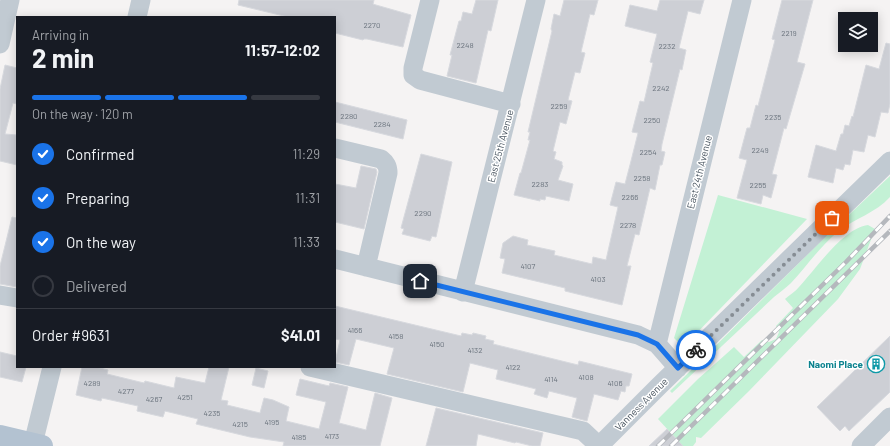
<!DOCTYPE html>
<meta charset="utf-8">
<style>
:root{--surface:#171b24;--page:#20242c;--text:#f1f3f6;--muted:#9ea1a6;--line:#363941;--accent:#1a73e8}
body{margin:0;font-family:Barlow,sans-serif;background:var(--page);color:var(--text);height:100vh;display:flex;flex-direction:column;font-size:15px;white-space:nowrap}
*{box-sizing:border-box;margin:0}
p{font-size:13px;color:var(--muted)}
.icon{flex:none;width:22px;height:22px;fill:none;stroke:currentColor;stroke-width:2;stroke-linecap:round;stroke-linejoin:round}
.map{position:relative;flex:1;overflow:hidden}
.sheet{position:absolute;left:16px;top:16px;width:320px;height:352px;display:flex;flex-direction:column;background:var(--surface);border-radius:0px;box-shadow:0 2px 10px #0003}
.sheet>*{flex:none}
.tools{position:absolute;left:838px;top:12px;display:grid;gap:8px}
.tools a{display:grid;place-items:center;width:40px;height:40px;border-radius:0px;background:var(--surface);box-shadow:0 2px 10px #0003;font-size:20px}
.pin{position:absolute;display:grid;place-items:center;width:34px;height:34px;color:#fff;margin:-17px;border-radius:8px;box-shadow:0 2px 6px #0006}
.courier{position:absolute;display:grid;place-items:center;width:40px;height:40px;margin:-20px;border:3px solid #1a73e8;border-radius:50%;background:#fff;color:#222;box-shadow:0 1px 5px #0007}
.overview em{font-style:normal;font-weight:700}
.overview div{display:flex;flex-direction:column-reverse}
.overview{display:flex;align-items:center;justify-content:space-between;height:68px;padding:0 16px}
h1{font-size:26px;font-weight:700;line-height:30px}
.bar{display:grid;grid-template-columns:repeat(4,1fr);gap:6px 4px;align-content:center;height:48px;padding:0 16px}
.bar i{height:5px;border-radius:3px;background:var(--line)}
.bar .active{background:var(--accent)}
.bar p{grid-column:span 4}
.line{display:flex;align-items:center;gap:10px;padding:0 16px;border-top:1px solid var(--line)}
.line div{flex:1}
ol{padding:0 16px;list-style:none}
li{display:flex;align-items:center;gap:12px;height:44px}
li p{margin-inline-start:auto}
li .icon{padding:4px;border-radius:50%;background:var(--accent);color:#fff;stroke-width:4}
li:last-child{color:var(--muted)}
li i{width:22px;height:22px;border:2px solid var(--line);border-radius:50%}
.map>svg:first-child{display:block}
.green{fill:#c3f1d5}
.building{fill:#cdcfd5;stroke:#d7d9de}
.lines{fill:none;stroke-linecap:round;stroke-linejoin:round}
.minor{stroke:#c1cad2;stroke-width:19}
.major{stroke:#b3c2d1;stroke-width:22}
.rail-casing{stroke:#b5b8bd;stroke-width:4.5}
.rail{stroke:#fff;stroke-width:3;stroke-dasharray:9;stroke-linecap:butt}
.done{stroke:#868d94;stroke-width:4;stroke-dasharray:0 7.2}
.route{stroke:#1a73e8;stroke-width:5}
.labels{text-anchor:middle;stroke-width:3;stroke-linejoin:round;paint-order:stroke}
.number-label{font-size:8px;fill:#6b747e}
.street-label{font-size:10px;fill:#4a5661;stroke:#fff}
.culture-label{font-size:10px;font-weight:bold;fill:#0d838f;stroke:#fff;text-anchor:end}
</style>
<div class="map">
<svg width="890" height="446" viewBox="0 0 890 446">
<rect width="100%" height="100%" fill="#f5f3f3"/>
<path class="green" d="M890,176V197C876,213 855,218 839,231C820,246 807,266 791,283C786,288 780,292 774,297L672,393L670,391L817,245Z
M718,195L807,219L689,341L678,342L674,338Z
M868,225L875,229L860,269L838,299L749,391L701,438L696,437V442L693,446H678L680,443L658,419L698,379L734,347L744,357L762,340L769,342L776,339L779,332L776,326L793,308L785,299C789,295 795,292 799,287C816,269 843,228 868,225Z"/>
<path class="building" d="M239,0H374L373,4L376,5L411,15L403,47L367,39H364L363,40L335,33V17H288L238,5Z
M476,0H498L491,31L488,30L476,83L447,76L452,55H450L459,21H461L463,12L472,14Z
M564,0H598L594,15L590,14L581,52L585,53L580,73L575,72L568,100L572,101L566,124L560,122L553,151L556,152L554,159L562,162V165L563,166L558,180L573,184L569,201L546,196L545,200L540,199V201L514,195L520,173H521L530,140H528L530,132H528L552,31L551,29L554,14L560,16Z
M660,0H704L700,14L688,11L679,48L686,50L682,70L680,69L662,144L661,151L665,152L662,165H660L655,190L650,188L639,235L635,234L627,266H631L622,305L565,291V288L502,273L505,259L500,258L503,243L513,236L528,240L527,245L555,251L554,255L592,264L593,257L606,260L618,207L610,205L616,182L625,184L631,161L638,133L632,132L640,101L644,102L653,63L650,62L657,34L625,26L630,5L657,11Z
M782,0H813L797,62L805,64L786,129L784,128L772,174L777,175L771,198L763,195L761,204L737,198L747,160L739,158L747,128H750L756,105L758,106L775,40L772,39Z
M886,43L890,44V104L888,113L881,112L875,137L868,135L864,152L853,150L850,165L845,164L843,170L836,168L833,183L808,177L816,145L836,151L841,134H843L845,125L849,126L852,116L853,117L866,65L879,69Z
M5,65L17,68V104L13,103L5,134L17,135V165L0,161V89Z
M335,102L407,120L403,139L335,122Z
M421,154L452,162L436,237L432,236L430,241L402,234L404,229L401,228Z
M361,166L376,169L377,172L364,229L335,222V184L356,188Z
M12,217L17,218V287L0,284V266Z
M335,306L461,336L462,333L472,335L473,333L486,336L485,339L494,341L493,344L578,365L579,361L632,374L629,386H626L625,392L621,391L618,400L594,394L587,421L572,417L577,398L549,391L547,398L534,394L536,389L496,379L498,370L470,363L463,392L387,374L394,348L356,339L349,365L335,362L340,340L335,339Z
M890,336V392L849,431L845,426L840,431L817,407Z
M0,352L17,356V367H26L22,382L0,377Z
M82,367H96L108,370L107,374L144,383L145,381L174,388L176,377L205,383L209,367H229L221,400L228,401L227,405L260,413L264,398L273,400L289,407L286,421L319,429L326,402L296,395L300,379L329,386L330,383L348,387L339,423L366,430L375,393L392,398L380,446H283L284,442L250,437L196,424L198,419L165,411L163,417L137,411L138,406L102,398L101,401L76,395Z
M256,368L268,371L264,388L252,385Z
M436,408L543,433L540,446H532L516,442L515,443L478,434L476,446H426Z
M667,429L683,446H649Z"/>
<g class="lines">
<path class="minor" d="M430,0L413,68V75L420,80L511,104
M137,17L141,0
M0,44L10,0
M335,148L381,159C386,163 388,166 388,173L366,267
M335,259L638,335L657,344L678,368
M463,292L536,0
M0,295L17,298
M657,344L742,0
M310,367L583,431L599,446
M33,444L52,367
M599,446L660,385L890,161
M861,446L890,417"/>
<path class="major" d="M0,436L42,446"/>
<defs>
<path id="rail" d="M658,446L846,262L890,216
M671,446L890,231"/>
</defs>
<use href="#rail" class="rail-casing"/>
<use href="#rail" class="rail"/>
</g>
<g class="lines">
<path class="done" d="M696,350L832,218"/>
<path class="route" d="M420,281L638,335L657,344L678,368L696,350"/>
</g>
<defs>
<symbol id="building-ring" viewBox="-11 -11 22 22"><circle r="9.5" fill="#fff" stroke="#0f9aa8" stroke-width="1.5"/><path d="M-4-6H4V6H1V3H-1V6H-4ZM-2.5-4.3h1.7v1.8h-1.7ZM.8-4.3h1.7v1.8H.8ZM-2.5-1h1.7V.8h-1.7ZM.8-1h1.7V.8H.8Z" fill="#0f9aa8"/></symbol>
</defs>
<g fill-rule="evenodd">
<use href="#building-ring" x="866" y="354" width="20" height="20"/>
</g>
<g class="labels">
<g class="number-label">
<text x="372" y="28">2270</text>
<text x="789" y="36">2219</text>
<text x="465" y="48">2248</text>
<text x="667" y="49">2232</text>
<text x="661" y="91">2242</text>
<text x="559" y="109">2259</text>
<text x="349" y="119">2280</text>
<text x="773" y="120">2235</text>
<text x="652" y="123">2250</text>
<text x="382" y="127">2284</text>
<text x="760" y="153">2249</text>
<text x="648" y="155">2254</text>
<text x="642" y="181">2258</text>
<text x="540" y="187">2283</text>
<text x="758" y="188">2255</text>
<text x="630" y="200">2266</text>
<text x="423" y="216">2290</text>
<text x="628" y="228">2278</text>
<text x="528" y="269">4107</text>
<text x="598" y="282">4103</text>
<text x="355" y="333">4166</text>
<text x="396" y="339">4158</text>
<text x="437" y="347">4150</text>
<text x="475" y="353">4132</text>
<text x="513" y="370">4122</text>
<text x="586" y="380">4108</text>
<text x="551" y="382">4114</text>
<text x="92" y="386">4289</text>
<text x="615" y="386">4106</text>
<text x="126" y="394">4277</text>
<text x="185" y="400">4251</text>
<text x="154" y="402">4267</text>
<text x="212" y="416">4235</text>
<text x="272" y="425">4195</text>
<text x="240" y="427">4215</text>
<text x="332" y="439">4173</text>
<text x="299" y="440">4185</text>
</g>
<g class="street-label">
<text transform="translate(500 146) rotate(-75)" y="4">East 25th Avenue</text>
<text transform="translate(699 172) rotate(-76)" y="4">East 24th Avenue</text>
<text transform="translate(641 404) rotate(-45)" y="4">Vanness Avenue</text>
</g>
<g class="culture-label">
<text x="863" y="368">Naomi Place</text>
</g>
</g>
</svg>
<div class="tools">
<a><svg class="icon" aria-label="layers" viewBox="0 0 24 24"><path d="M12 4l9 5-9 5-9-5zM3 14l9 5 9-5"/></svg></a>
</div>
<div class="pin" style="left:832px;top:218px;background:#ea580c"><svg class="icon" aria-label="bag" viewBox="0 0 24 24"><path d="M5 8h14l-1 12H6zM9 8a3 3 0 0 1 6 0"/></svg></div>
<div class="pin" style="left:420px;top:281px;background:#1f2937"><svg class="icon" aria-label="home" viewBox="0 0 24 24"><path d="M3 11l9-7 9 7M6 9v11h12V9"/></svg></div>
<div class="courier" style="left:696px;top:350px"><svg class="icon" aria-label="bike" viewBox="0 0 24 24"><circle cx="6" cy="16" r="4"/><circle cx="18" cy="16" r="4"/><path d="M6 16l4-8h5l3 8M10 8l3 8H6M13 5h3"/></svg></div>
<section class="sheet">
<div class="overview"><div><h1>2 min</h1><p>Arriving in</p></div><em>11:57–12:02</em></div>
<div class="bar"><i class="active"></i><i class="active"></i><i class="active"></i><i></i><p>On the way · 120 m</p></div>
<ol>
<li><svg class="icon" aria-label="check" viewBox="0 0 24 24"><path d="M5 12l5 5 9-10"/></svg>Confirmed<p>11:29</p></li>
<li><svg class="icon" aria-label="check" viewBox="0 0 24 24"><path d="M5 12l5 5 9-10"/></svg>Preparing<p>11:31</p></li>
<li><svg class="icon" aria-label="check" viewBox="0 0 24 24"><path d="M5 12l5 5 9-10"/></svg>On the way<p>11:33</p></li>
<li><i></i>Delivered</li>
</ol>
<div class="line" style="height:52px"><div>Order #9631</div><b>$41.01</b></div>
</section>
</div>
